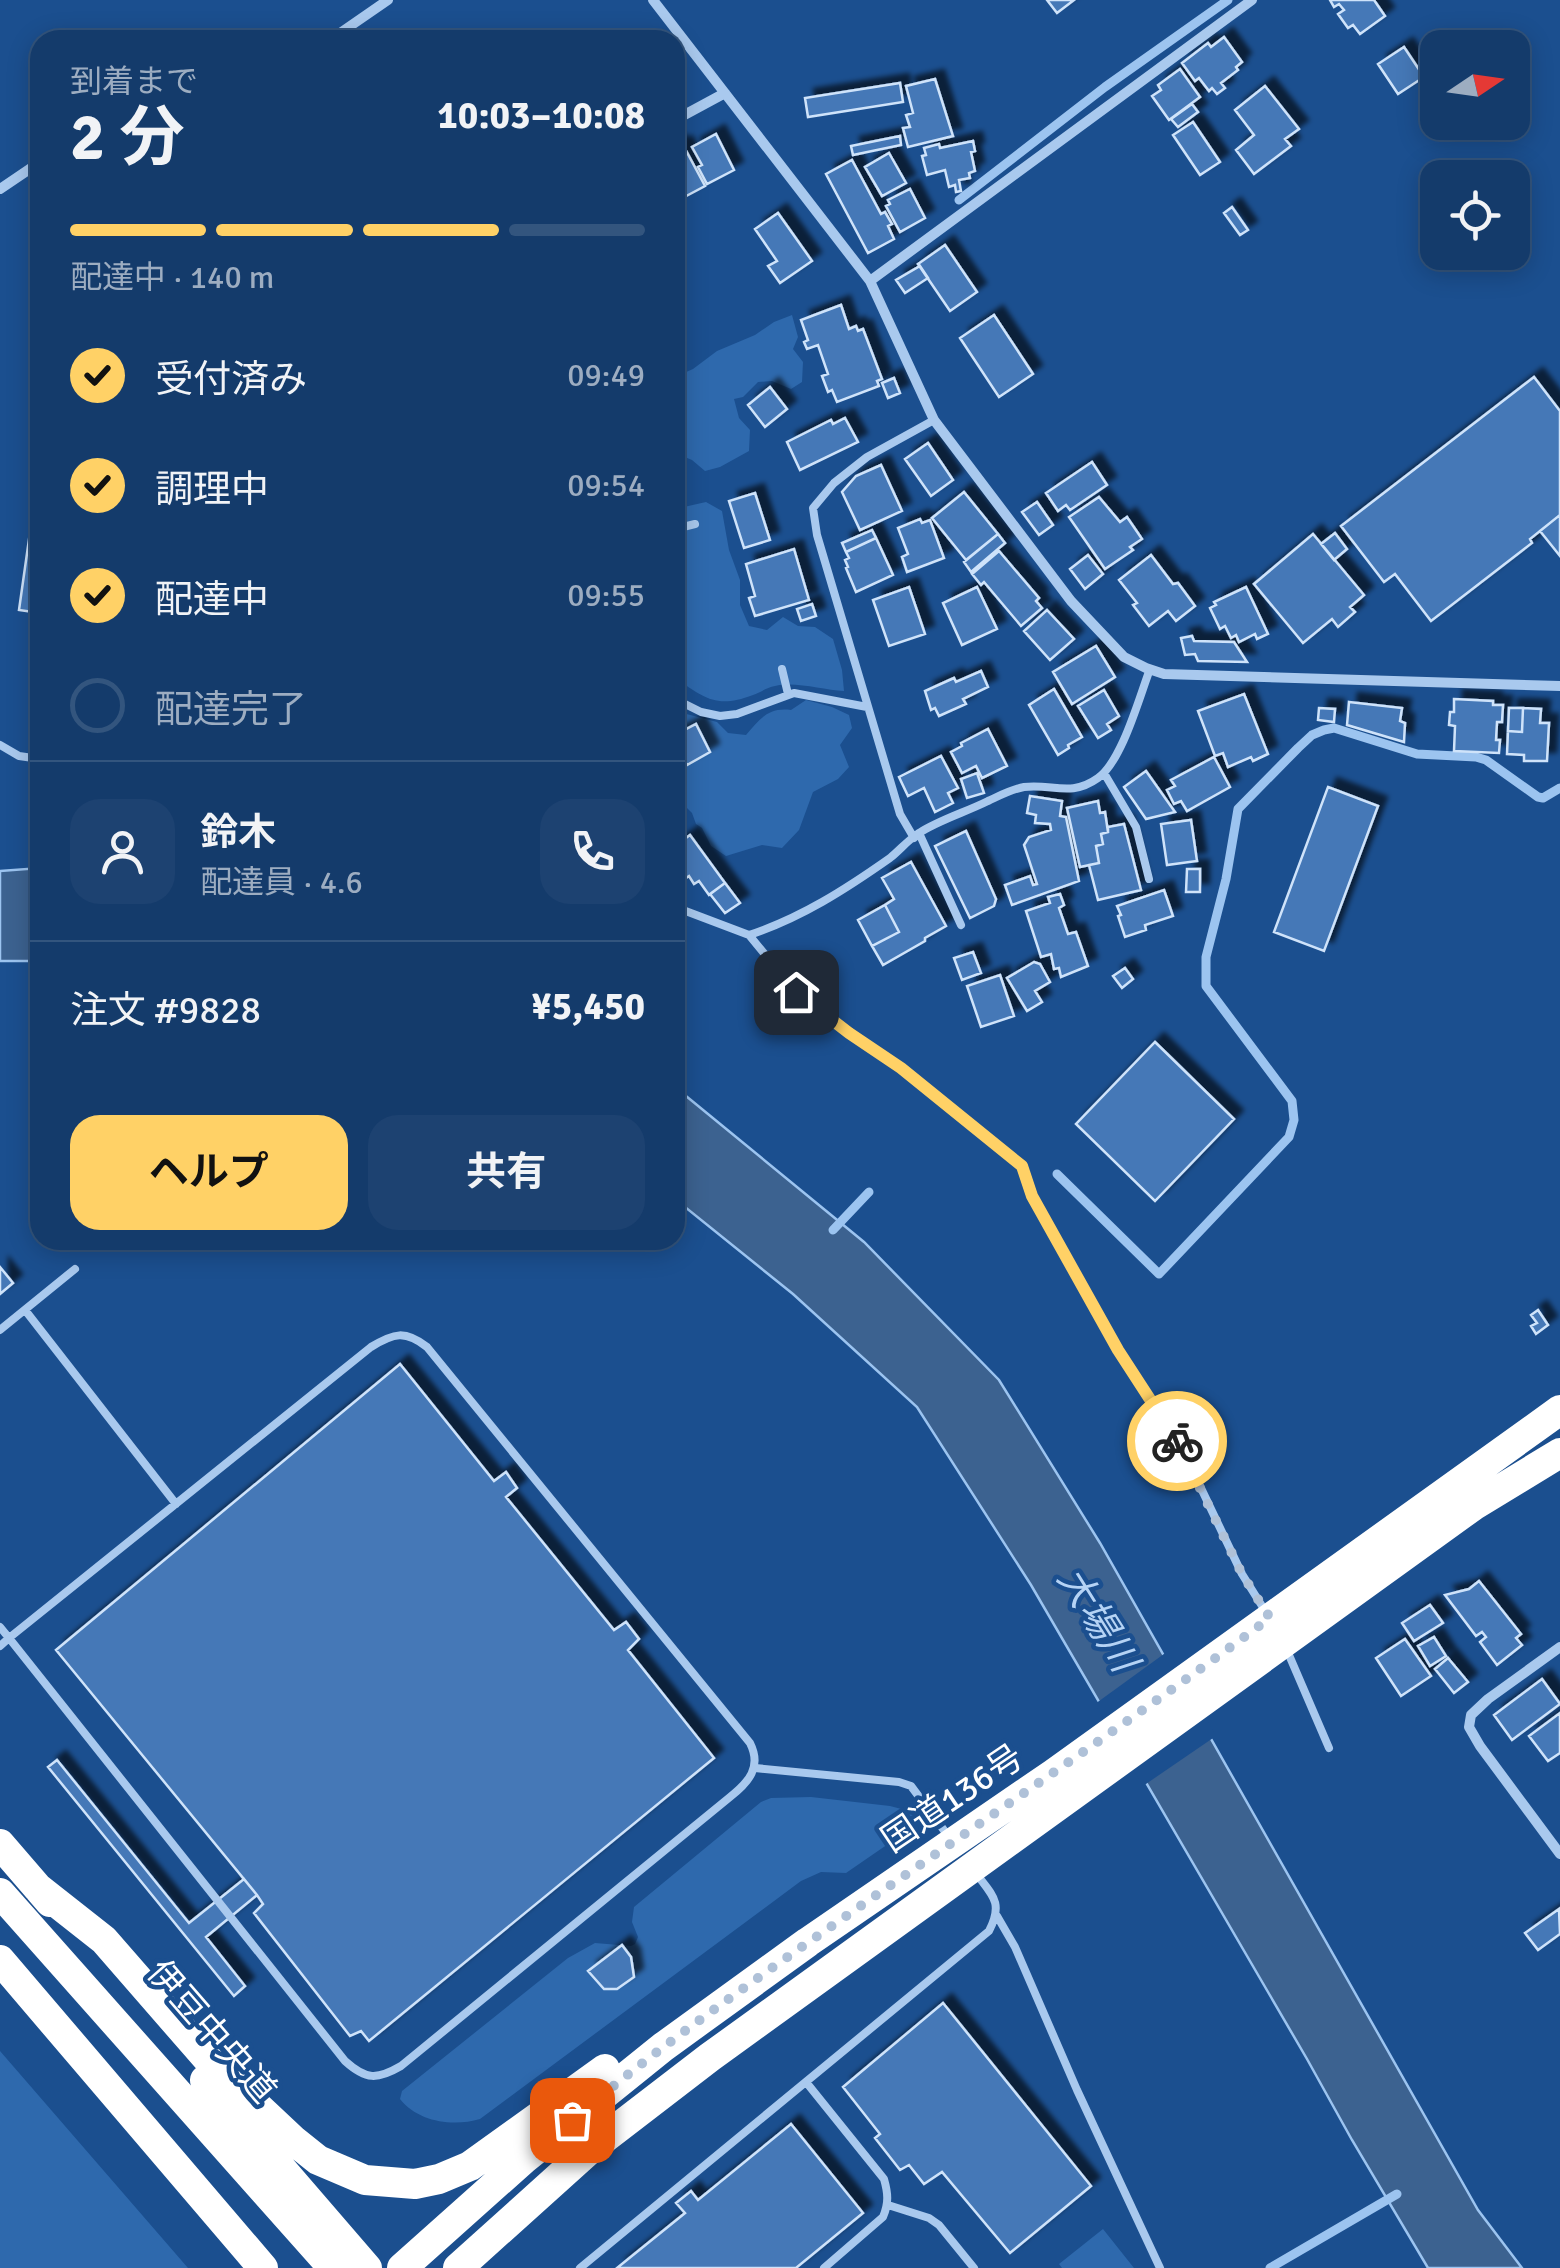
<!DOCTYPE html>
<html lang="ja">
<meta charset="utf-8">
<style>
:root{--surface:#143b6b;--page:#1d4271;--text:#f1f3f6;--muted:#9dadc1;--line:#33557e;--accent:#ffd166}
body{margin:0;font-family:Signika,"Noto Sans JP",sans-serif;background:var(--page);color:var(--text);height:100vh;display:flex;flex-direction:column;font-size:38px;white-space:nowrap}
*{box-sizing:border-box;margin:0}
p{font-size:32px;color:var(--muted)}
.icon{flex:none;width:55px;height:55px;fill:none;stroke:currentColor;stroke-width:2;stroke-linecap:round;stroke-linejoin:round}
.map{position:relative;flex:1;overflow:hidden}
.sheet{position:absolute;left:30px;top:30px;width:655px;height:1220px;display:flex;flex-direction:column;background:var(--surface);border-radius:30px;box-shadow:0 5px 25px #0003,0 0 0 2px var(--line)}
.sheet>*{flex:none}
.needle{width:65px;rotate:77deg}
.tools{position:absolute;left:1420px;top:30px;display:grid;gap:20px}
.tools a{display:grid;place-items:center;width:110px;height:110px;border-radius:20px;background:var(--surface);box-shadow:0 5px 25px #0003,0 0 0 2px var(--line);font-size:50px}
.pin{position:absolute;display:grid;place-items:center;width:85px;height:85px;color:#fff;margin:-42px;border-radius:20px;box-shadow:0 5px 15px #0006}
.courier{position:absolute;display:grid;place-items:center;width:100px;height:100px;margin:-50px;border:8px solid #ffd166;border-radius:50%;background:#fff;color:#222;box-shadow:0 2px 12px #0007}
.headline em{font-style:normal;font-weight:700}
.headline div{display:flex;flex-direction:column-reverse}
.headline{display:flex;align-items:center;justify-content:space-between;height:170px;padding:0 40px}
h1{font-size:65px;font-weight:700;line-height:75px}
.bar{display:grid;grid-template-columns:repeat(4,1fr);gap:15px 10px;align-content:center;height:120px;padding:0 40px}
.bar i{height:12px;border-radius:8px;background:var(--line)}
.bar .current{background:var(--accent)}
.bar p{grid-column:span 4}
.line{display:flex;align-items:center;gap:25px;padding:0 40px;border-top:2px solid var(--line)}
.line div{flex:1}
.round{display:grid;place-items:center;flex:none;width:105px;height:105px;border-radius:30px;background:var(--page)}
ol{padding:0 40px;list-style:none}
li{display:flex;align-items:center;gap:30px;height:110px}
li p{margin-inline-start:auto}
li .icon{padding:10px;border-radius:50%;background:var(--accent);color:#111;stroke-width:4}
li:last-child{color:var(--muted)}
li i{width:55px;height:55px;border:5px solid var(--line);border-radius:50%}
.primary-button{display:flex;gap:20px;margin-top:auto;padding:20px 40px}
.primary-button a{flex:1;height:115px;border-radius:30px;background:var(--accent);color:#111;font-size:40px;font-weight:700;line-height:115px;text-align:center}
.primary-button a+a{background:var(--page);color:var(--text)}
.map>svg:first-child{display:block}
.green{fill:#2e69ad}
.water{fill:#3c6290;stroke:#9cc4f0;stroke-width:2.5}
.pier{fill:#1b4f8f}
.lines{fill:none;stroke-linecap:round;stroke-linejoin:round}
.stream{stroke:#9cc4f0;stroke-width:9}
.building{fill:#4478b7;stroke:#cfe3fa;stroke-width:2.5;filter:url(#shadow)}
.lane{stroke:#a9c9ee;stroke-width:8}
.street{stroke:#a9c9ee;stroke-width:10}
.highway{stroke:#fff;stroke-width:30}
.done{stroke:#afc1d8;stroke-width:10;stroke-dasharray:0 18}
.route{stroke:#ffd166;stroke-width:12}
.labels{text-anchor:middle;stroke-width:9;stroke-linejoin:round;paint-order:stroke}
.street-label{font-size:35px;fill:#fff;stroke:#1b4f8f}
.water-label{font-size:38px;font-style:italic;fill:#b5d3f5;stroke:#1b4f8f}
</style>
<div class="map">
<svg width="1560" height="2268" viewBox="0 0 1560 2268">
<defs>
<filter id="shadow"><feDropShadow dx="9" dy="-9" stdDeviation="2.5" flood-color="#0009"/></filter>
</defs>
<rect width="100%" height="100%" fill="#1b4f8f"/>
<path class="green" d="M792,315L798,337L793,349L803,362L802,382L791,389L772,381L758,382L743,397L734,399L739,418L750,430L749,451L720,467L705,471L692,460L675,453V377L693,369L717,351L755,335L774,322Z
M706,502L722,511L729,550L740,580V605L749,626L767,630L783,617L798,626L815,627L833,639L842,670L844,691C823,690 795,681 775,686C767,687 760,693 753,695C716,709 705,698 675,678V509Z
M806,700L832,707L849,715L852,728L840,745L849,767L838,779L813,792L799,830L782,848L762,845L726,856L711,846L702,828L696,824L692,813L675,796V711L717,722L728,733L746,735C760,719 768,707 791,710Z
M811,1797L890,1806L909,1811L920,1822L846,1873L821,1872L801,1881L480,2119C453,2127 418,2122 400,2099L402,2091L568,1958L595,1943L631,1946L635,1944L638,1937L632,1922L634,1907L761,1802L771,1798Z
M0,2051L188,2268H0Z
M1103,2229L1134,2268H1062L1059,2264Z"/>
<path class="water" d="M40,868V961H0V871Z
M675,1087L864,1242L999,1380L1100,1543L1478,2210L1522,2268H1428L1352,2140L1307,2059L1031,1585L917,1407L793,1294L675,1199Z"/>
<path class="pier" d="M1168,1651L1216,1736L1143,1786L1095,1704Z"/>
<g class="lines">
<path class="stream" d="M959,200L1105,87L1228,0
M1057,1174L1159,1274L1289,1137L1294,1120L1292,1101L1206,986V957L1226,879L1238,809L1298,748L1312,735L1324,730L1334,728L1417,754L1476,757L1486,760L1538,797L1543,798L1560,788
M833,1230L869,1192
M1270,2268L1397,2194"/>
</g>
<path class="building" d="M1047,0H1074L1057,13Z
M1330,0H1374L1385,16L1360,34L1353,25L1348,28L1338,14L1344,10L1339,4L1334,7Z
M1224,37L1242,62L1236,67L1238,70L1221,83L1225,88L1217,94L1212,88L1209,91L1199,78L1195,81L1182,63L1208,43L1211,47Z
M1404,47L1424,77L1398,94L1378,64Z
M1180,69L1200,97L1169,120L1152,96L1161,90L1158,85Z
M935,79L953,136L908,147L903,128L910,127L906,115L913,113L906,86Z
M900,83L903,102L808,117L805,98Z
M1265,86L1299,129L1285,139L1291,146L1254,174L1236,150L1254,135L1235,110Z
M1192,104L1198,112L1178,127L1171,119Z
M1193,122L1220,162L1200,175L1173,135Z
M716,134L734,170L707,184L698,167L702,165L692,147Z
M900,136L901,145L853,155L851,146Z
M973,141L975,151L971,152L975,171L969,173L970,178L959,180L961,191L956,192L955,185L949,187L945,170L927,175L922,156L926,155L924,148L939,144L940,148Z
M675,142L678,148L683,145L705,186L675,202Z
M889,153L906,183L882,196L865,167Z
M852,160L881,214L885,212L892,224L888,226L894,239L868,253L826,174Z
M910,189L925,218L900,232L886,206L890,204L888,200Z
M1232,207L1248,230L1240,235L1224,213Z
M778,213L812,261L780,283L768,266L777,261L755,229Z
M945,245L977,292L950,311L918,264Z
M920,266L928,278L905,293L896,280Z
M841,305L849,329L856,326L858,331L863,329L882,379L877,381L879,386L837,402L832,390L828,392L822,376L828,374L818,345L807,349L804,342L808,340L801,320Z
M994,315L1033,374L999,397L960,338Z
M1534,377L1560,411V515L1530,539L1532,543L1431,621L1395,574L1384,582L1341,526Z
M894,378L900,393L888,398L882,383Z
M770,387L787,409L765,427L748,405Z
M845,418L858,442L800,470L787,442L831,420L833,424Z
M928,443L953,480L931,496L905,459Z
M1092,462L1107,485L1070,510L1066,505L1058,511L1046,493Z
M881,465L902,511L860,530L842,492L856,476Z
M964,492L998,534L966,560L932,518Z
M755,493L770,540L744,548L729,501Z
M1099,497L1120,522L1127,517L1142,539L1130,547L1133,550L1105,569L1069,517Z
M1037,502L1053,525L1039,535L1022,512Z
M33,511L40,512V613L19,610Z
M1560,515V556L1540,531Z
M920,519L922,523L930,520L944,558L907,572L902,557L908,554L898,528Z
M872,530L876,538L846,552L842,543Z
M1335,533L1347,549L1334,560L1321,544Z
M998,534L1005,543L971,572L964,562Z
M1313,534L1364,595L1350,607L1355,612L1338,627L1332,619L1303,643L1254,584Z
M876,538L893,575L856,592L846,568L848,567L845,560L849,558L846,552Z
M794,549L809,600L755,616L749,598L755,596L746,564Z
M999,551L1039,598L1036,601L1042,608L1021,626L984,582L981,585L972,574Z
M1088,555L1103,574L1085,589L1070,569Z
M1151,555L1173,584L1178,583L1195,606L1176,621L1168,611L1149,626L1133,605L1137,603L1119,580Z
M909,587L925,634L889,646L873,600Z
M977,587L997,629L962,645L943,603Z
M1246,587L1268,634L1257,639L1255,634L1239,642L1236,635L1231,638L1225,626L1220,629L1210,608L1216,605L1214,602Z
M812,604L816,616L801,621L797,609Z
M1047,610L1074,639L1050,660L1024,631Z
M1192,636L1194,641L1234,642L1247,662L1198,661L1195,654L1185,655L1181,638Z
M1096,646L1115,677L1072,704L1053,672Z
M981,671L988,687L963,699L966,704L939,716L935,708L931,710L925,691L954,678L956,682Z
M1054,689L1082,737L1068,745L1069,748L1058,755L1029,705Z
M1104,690L1119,716L1107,724L1111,730L1098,738L1078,706Z
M1244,694L1268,754L1253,761L1251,757L1228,767L1223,753L1215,756L1198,711Z
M1454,699L1493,701V705H1503L1502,722H1497L1496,740H1500L1499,753L1454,751L1455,726L1449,725L1450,712H1454Z
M1349,702L1402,708L1400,721L1405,723L1404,742L1347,725Z
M1319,708L1335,709L1334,722L1318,720Z
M1509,708H1523L1522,732L1508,731Z
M1523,708L1541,709L1540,723H1549L1547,761H1524V755L1507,754L1508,731L1522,732Z
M696,724L710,752L687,765L675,742V735Z
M988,729L1007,766L982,778L976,766L962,773L951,752L962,746L961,743Z
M941,756L958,788L948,793L953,803L935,812L924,788L908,796L899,777Z
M1214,757L1230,787L1187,811L1181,801L1174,804L1167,790L1175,786L1171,780Z
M1146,771L1175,812L1146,819L1124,787Z
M977,773L984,793L967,798L961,779Z
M1328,787L1378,806L1324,951L1274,932Z
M1030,796L1062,801L1060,816L1066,817L1079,881L1012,905L1005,885L1030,876L1033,885L1037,884L1024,845L1029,837L1051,830L1050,824L1035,823L1036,815L1027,813Z
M1098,801L1100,813L1105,812L1108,832L1101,834L1103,844L1096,846L1099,863L1080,867L1067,808Z
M1191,820L1197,861L1167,865L1161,824Z
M1124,824L1141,890L1098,900L1089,865L1099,863L1096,846L1103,844L1101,834L1108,832V827Z
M966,831L996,899L994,906L970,918L935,846Z
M690,835L725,883L709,895L699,881L694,884L689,876L679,883L675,877V846Z
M911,862L946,926L925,938V941L883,965L872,946L899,932L885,905L894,899L882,878Z
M1187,869H1200V892H1186Z
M725,883L740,903L725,913L710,894Z
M1164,890L1173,916L1145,925L1146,930L1125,937L1118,916L1121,915L1117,906Z
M1060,894L1064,905L1059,908L1068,934L1076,932L1088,966L1061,977L1059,968L1054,969L1051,954L1041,957L1026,911L1050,903L1048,897Z
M885,905L899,932L872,946L858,920Z
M973,952L981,973L962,980L954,958Z
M1034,962L1040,964L1050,982L1035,991L1042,1002L1027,1011L1007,978Z
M1125,968L1133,979L1122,988L1113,976Z
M1000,975L1014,1016L981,1027L967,986Z
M1155,1042L1234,1119L1155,1201L1076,1124Z
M0,1267L13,1283L0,1294Z
M1538,1310L1548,1325L1536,1334L1531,1326L1537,1323L1531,1315Z
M400,1364L494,1481L506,1472L517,1488L506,1497L614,1630L626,1622L639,1639L628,1650L714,1758L369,2041L361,2031L350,2036L254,1913L263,1904L257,1895L56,1650Z
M1479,1581L1521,1634L1516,1638L1522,1645L1497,1665L1480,1642L1486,1637L1482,1632L1476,1636L1445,1595L1469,1589Z
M1430,1605L1443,1623L1414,1641L1402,1623Z
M1434,1637L1446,1656L1430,1666L1418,1646Z
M1405,1639L1431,1676L1401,1696L1376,1658Z
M1448,1658L1468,1682L1454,1693L1435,1669Z
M1542,1679L1560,1704L1512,1740L1494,1715Z
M1560,1713V1753L1548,1761L1529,1736Z
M57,1760L189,1923L244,1879L257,1895L206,1937L245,1986L234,1996L48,1767Z
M1559,1909L1560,1934L1538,1950L1525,1933Z
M622,1945L631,1957L634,1977L617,1989H604L588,1971Z
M943,2003L1091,2186L1010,2253L942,2172L924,2184L909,2165L900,2170L875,2138L880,2134L843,2087Z
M791,2124L863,2213L796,2268H617L685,2213L676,2203L691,2191L698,2200Z"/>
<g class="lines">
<path class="lane" d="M675,529L695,524
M782,669L788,694
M675,699L701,712L720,716L737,714L794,693L867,707
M0,745L19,756L40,759
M1104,773L1136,827L1149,879
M919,833L961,925
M914,838L900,814L817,535L813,508L834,483L867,457L934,420
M675,907L749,935L796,992L849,1033L901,1068L1022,1165L1033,1196L1118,1349L1170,1428L1190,1465L1242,1574L1267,1614
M749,935C801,918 846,889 890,858C900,850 908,840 919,833C939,820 966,812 988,801C999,796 1012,789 1024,787C1052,783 1070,798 1098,778C1122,761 1139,698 1150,669
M25,1310L176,1504
M0,1330L75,1269
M0,1627L9,1638L345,2061C366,2080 377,2080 401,2066L730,1797C749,1782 762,1767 750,1743L427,1347C405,1330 394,1333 371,1347L9,1638L0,1646
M1286,1648L1329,1748
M755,1768L899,1782L911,1786L949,1837
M997,1916L1015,1947L1077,2090L1160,2268
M806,2082L884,2179C888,2193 889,2203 883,2217L824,2268
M888,2205L929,2218L939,2225L974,2268
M580,2268L989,1931C1004,1902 992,1895 975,1872"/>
<path class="street" d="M653,0L870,281L934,420L1071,601L1124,657L1146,668L1164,674L1560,686
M330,40L388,0
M675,120L725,93
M0,189L40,162
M870,281L1252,0
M1560,1647L1488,1699L1471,1715L1469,1727L1480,1746L1560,1854"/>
<path class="highway" d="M0,1844L50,1902
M38,1888L104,1940L212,2064L293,2140L318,2160L365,2180L415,2184L439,2179L470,2166L605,2069
M0,1893L333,2268
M0,1960L263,2268
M205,2080L367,2268
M402,2268L524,2159L663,2047L808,1942L1053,1774L1560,1410
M458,2268L589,2150L710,2057L1473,1506L1560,1453"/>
</g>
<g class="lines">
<path class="done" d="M572,2120C667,2040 770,1969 872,1898C1005,1806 1139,1715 1270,1618L1242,1574L1177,1441"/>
<path class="route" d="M796,992L849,1033L901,1068L1022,1166L1032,1196L1118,1350L1177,1441"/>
</g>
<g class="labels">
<g class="street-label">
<text transform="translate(952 1798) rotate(-34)" y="12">国道136号</text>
<text transform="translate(212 2031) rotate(49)" y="12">伊豆中央道</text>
</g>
<g class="water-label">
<text transform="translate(1098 1619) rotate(58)" y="13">大場川</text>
</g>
</g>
</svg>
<div class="tools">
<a><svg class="needle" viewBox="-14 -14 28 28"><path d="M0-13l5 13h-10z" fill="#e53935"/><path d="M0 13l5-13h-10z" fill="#9dadc1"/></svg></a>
<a><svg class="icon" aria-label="locate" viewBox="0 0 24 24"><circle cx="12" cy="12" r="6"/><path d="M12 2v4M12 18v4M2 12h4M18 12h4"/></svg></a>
</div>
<div class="pin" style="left:572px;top:2120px;background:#ea580c"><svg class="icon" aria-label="bag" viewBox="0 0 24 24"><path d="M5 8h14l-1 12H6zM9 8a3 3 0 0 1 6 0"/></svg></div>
<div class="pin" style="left:796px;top:992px;background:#1f2937"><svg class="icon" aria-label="home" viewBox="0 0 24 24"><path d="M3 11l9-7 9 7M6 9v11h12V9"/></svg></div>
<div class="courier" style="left:1177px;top:1441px"><svg class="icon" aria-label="bike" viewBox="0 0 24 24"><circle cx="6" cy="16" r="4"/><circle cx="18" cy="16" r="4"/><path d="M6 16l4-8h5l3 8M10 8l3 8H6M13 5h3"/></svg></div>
<section class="sheet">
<div class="headline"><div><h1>2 分</h1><p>到着まで</p></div><em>10:03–10:08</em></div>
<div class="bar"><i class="current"></i><i class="current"></i><i class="current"></i><i></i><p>配達中 · 140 m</p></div>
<ol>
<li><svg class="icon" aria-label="check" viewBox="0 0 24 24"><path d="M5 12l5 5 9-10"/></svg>受付済み<p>09:49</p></li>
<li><svg class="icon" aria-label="check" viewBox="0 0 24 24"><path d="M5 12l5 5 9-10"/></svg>調理中<p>09:54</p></li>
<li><svg class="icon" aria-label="check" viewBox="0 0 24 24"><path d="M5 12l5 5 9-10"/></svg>配達中<p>09:55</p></li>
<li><i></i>配達完了</li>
</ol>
<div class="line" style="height:180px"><a class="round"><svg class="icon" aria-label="person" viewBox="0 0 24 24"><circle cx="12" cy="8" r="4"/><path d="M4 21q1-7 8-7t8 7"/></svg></a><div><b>鈴木</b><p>配達員 · 4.6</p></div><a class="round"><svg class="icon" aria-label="phone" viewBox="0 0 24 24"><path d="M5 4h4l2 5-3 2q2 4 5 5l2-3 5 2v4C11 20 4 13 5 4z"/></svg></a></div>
<div class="line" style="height:130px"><div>注文 #9828</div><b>¥5,450</b></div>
<div class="primary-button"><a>ヘルプ</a><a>共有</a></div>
</section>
</div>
